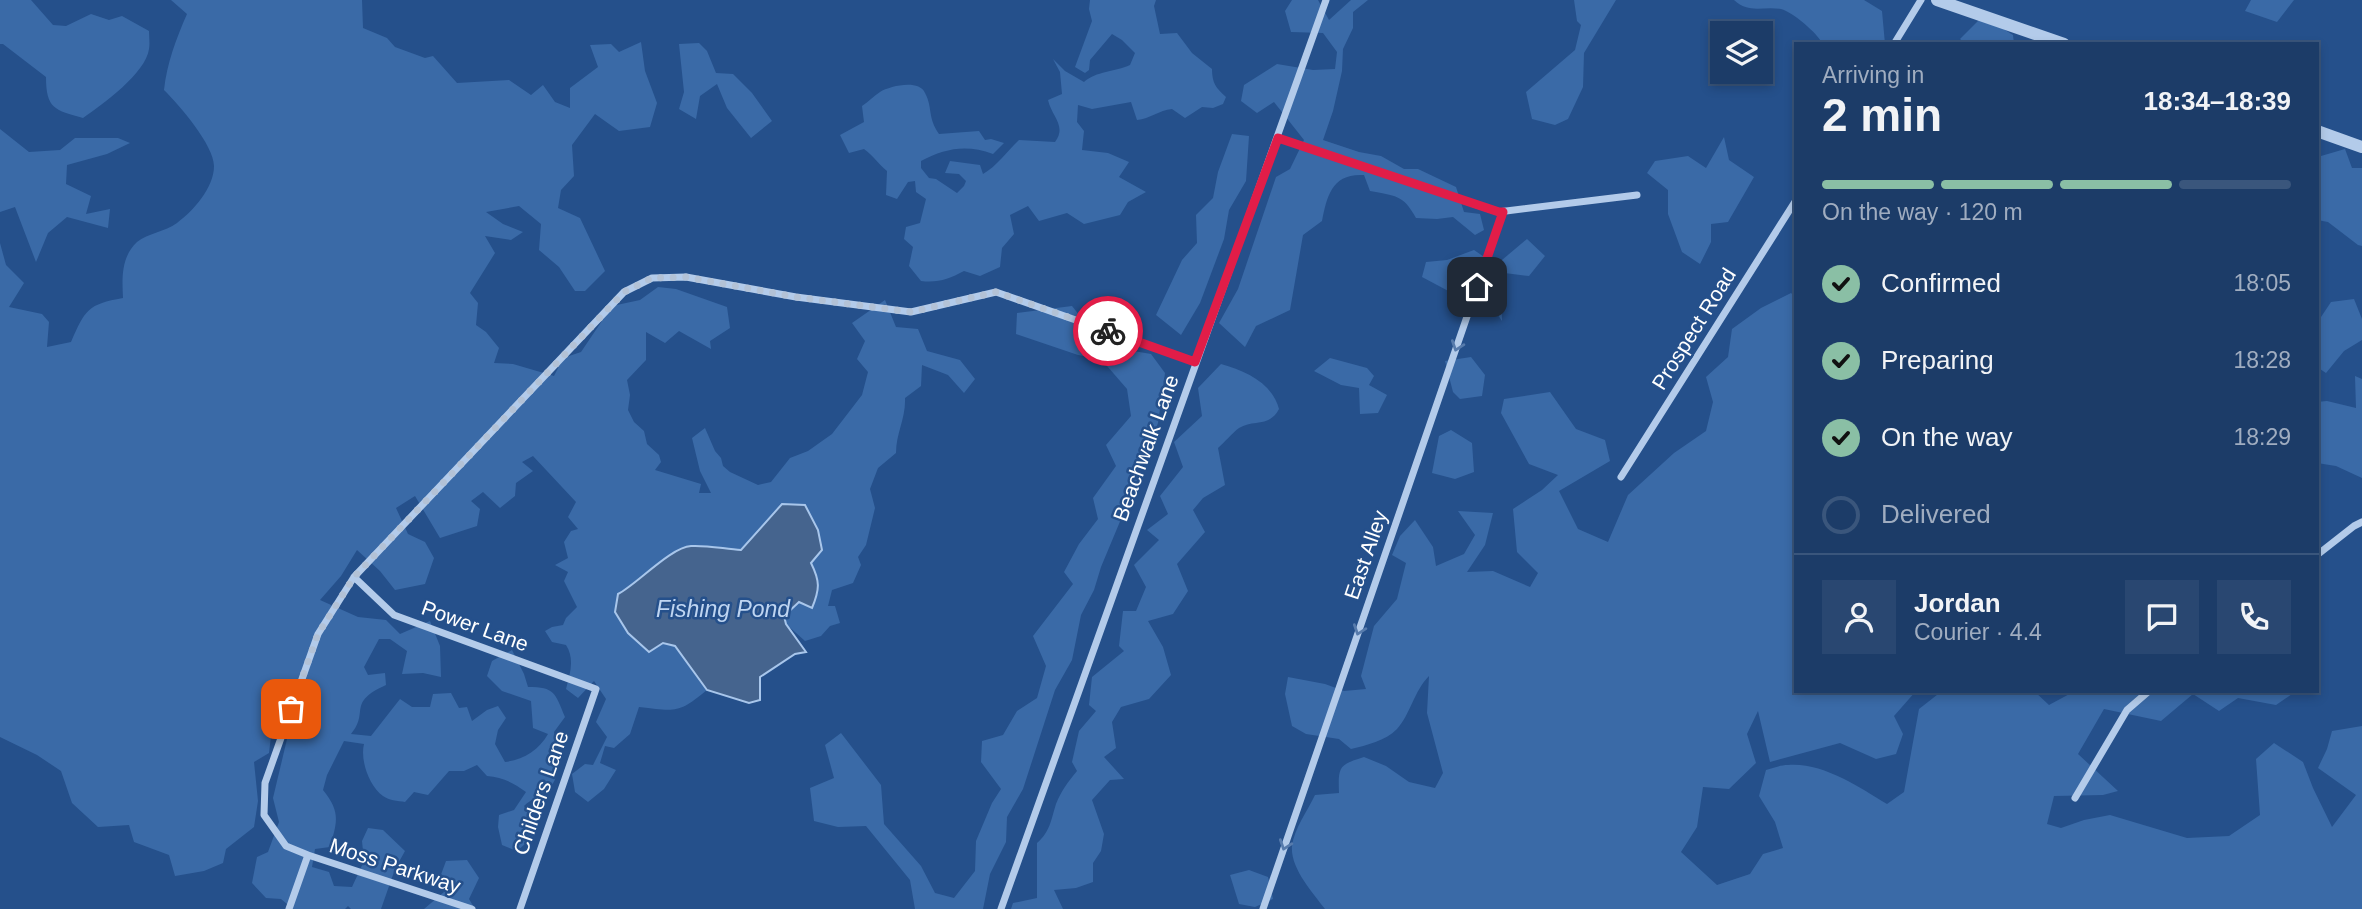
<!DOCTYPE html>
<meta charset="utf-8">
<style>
:root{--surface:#1c3c68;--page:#294771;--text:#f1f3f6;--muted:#a0adc0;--line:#3a567c;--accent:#8abfa5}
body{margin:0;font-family:Helvetica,sans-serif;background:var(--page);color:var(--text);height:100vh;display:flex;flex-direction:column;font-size:26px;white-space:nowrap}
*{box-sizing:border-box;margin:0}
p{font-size:23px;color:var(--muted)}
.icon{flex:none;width:38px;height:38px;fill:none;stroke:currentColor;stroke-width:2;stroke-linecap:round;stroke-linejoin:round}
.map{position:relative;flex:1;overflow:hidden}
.panel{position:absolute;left:1794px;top:42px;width:525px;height:651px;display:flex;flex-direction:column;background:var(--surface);border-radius:0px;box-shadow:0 4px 10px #0003,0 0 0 2px var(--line)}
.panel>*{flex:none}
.buttons{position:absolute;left:1710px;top:21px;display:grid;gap:14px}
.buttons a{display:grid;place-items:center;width:63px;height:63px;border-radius:0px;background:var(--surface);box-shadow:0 4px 10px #0003,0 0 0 2px var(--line);font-size:35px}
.pin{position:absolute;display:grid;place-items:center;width:60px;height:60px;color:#fff;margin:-30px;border-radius:14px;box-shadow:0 4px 10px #0006}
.courier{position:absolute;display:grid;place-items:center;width:70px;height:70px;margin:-35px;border:5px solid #e11d48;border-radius:50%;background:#fff;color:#222;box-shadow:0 2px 9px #0007}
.head em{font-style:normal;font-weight:600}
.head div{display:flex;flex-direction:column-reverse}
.head{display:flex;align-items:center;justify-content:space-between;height:119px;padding:0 28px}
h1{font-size:46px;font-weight:600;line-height:52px}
.bar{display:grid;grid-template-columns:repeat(4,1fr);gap:10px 7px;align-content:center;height:84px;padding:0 28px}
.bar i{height:9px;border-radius:5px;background:var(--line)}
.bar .current{background:var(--accent)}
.bar p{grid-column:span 4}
.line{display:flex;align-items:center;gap:18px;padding:0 28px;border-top:2px solid var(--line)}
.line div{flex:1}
.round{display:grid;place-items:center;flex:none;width:74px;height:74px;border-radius:0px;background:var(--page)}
ol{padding:0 28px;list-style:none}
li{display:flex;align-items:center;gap:21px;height:77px}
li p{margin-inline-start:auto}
li .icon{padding:7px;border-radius:50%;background:var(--accent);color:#111;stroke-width:4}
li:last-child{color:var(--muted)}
li i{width:38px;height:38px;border:4px solid var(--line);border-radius:50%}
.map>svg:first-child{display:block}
.green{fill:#3a6aa7}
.water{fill:#45648e;stroke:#a8c6eb;stroke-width:2}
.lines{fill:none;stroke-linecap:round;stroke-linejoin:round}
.minor{stroke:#b3cbea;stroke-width:7}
.tertiary{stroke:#b3cbea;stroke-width:12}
.oneway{stroke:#577bac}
.done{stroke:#b3c2d6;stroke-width:7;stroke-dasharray:0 12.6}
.route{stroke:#e11d48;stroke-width:9}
.labels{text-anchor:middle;stroke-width:5;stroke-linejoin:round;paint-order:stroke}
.street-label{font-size:21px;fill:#fff;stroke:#25508b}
.water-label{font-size:23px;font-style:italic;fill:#bfd5f1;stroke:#25508b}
</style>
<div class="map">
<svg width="2362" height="909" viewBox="0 0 2362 909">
<rect width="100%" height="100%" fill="#25508b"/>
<path class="green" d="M0,0H31L53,25L66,26L91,14L109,20L122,16L149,31C149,37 150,43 149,49C146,73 102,105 83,118C55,110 46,109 46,77L3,44H0Z
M171,0H362L363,28L387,38L395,47L425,58L433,56L457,83L509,80L531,95L543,85L555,102L570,108V88L598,67L590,45L611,44L619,52L641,42L645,71L657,103L650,127L619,131L595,114L572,145L574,176L561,190L558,208L580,218L605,271L585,291H575L559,267L539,250L541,224L519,206L486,212L503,224L523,232L511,240L485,236L495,253L470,293L478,303L476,325L486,332L499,348L494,363L513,364L554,376L563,358L581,352L612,306L640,300L658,287L676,289L727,307L730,328L710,341L711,349L679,331L665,343L646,332V360L627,380L630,395L628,410L634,422L644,431L647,444L659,455L661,462L655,470L701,484L699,493H711L700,471L692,438L705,428L715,451L721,458L723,466L730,472L758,485L771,482L790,458L808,451L832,434L862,395L868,372L857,359L865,341L852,323L885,300L896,327L918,329L927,351L960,360L975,379L964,393L948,375L922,365L921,386L905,398C906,418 896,433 896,453L878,468L870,489L875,508L866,545L858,557L861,565L853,583L832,590L828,606H835L840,623L830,626L821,636L805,641L786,624L783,616L799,602L816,574L782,504L741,550C725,549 707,545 691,546C671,547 637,584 618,594L663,643L675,646L707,690C678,714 676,711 639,707L630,734L614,748L605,746L600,763L616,770L604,789L588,802L575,792L572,774L585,764L593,765L607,737L596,722L606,699L594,681L578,698L566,689C570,674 575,659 566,645L552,642L545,631L552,627L563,625L566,618L577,607L564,581L568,572L555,565L568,558L564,542L571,531L578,529L568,517L576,502L533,456L522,462L533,471L516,483L515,496L500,508L483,492L471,501L480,509L477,526L440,538L415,496L396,508L408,534L425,542L434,558L425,584L395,590L380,571L357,550L341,576L320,600L358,617L386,620L400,634L430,621L440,646L441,677L423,673L402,674L407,651L390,639H379L364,667L368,675L385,673L386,685C346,703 370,712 351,734L371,736L400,699L412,707H430L433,694L451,693L459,708L467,707L472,721L487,710L498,706L506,718L498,730L495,744L505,762C523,760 539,750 548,734L533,728L531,701L502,691L487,676L492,661L512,650L524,674L528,687C555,687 555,693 565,717L554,732C558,750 564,776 547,790C540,796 531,799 524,806L534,819L533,837L517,851L502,845L498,827L499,815L514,810L526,792C514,783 502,777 487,776L477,765L464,771H449L428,795L414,792L405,802C398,801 388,800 383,796C369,786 360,760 364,744L344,741L327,775L323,790C341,812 337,822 330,847L315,849L312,867L329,872L334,886L352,887L364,861L362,841L368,828L383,830L405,851L395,869L381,909H351L348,906L345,909H293L281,899L266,898L252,883L257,857L268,852L279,822L273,798L288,735L271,736L269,753L254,762L258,801L254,827L226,849L223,863L204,871L175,876L169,855L134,842L129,825L98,827L72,803L61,771L37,755L0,737V243L6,265L24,283L9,307L42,314L49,322L47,347L71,342C85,310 88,304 123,298C122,278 121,257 137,242C148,233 165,232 177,223C193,211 214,188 214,166C214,145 179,105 164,90C167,63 176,39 187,14Z
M1090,0H1156L1154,6L1160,34L1177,33L1192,53L1212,69C1212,83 1216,88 1226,97L1223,104L1213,108L1202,107L1185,118L1172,109C1159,110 1150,119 1137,120L1131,102L1092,109L1078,105L1077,122L1084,131L1082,150L1108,153L1129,162L1119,177L1146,192L1128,202L1120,215L1084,224L1067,213L1039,221L1028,206L1010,215L1014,234L1002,248L1000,267L980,276L964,271C949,279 938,283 921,281L909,266L913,247L904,239L906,227L920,223L926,199L916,192L915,181L908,182L897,199L886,195L887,171C878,164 874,156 864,149L849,153L840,135L864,122L862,106C868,102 874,96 880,92C890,86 919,79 925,93C933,108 927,117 939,134L979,131L985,140L991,139L1004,143L993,154C967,144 945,148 921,161V168L929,178L936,179L957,193L964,186L966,181L959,174L945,173L950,161L980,165L983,174C997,166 1007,151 1019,140L1055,142C1067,126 1052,117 1048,100L1062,94L1060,72L1053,59L1065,71L1084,82C1096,71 1115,72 1130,65L1135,53L1122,40L1112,34L1090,60L1089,70L1085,73L1075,67L1092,21L1089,9Z
M1292,0H1318L1329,20L1351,0H1368L1353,12V28L1343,49L1342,71L1333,111L1323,140L1359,152L1381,156L1404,169H1418L1456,187L1464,212L1480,214L1484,230L1475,235L1453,217L1437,219L1416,218C1403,194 1395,196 1370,191L1364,175C1332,173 1327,196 1322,221L1303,235L1290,310L1256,326L1245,347L1219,323L1238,289L1276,177L1290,169L1304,140L1274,102L1257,113L1241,101L1244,85L1277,64L1313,70L1335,69L1337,52L1323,33L1291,32L1285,11Z
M1574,0H1616L1584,53L1583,87L1568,119L1555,125L1532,119L1526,92L1575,50L1581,25L1577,21Z
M1734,0H1864L1882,11L1885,44H1823C1817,33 1793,12 1781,9C1762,6 1749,14 1734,0Z
M2251,0H2294L2277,22L2245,11Z
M1983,16L2013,35L2014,44H1966L1960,39Z
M699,43L707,51L716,73L733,74L752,93L772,121L751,138L727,108L717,84L700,96L696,119L679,109L684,92L679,44Z
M0,129L29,152L60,150L75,138H118L130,143L107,154L67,165L66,184L91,196L86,214L110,209L108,228L67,217L48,233L36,262L15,207L0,212Z
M1232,134L1249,136L1246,181L1229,210L1224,239L1200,303L1181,335L1156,315L1182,260L1197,243L1196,215L1213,198L1218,172Z
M2317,135L2321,156L2345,149L2352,168H2362V246L2358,245L2328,222L2317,220Z
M1724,137L1729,160L1754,177L1728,222L1711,224V242L1700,264L1682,252L1668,214V190L1647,173L1655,161L1688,156L1706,168Z
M1527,239L1545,256L1529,276L1497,272L1501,289L1502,321L1488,300L1454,294L1422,277L1426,262L1447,260L1474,250L1496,265Z
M1791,293L1796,298V691H1916L1894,716L1903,734L1896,754L1876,759L1840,743L1770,762L1758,711L1747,734L1756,763L1729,789L1703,787L1697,827L1681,852L1717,885L1750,874L1763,854L1783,848L1775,822L1759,796L1766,770C1773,768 1780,765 1788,765C1822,762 1859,787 1887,804L1904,792L1919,709L1942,691H2034L2049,705L2075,691H2290L2292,694L2276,705L2238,698L2219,711L2193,694L2161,721L2104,709L2078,754L2118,791L2103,795L2054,796L2047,824L2061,828L2084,820L2110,815L2187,838L2229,836L2260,815L2256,759L2274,743L2303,762L2313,788L2332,827L2356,795L2318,768L2327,749L2332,731L2362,726V909H1325C1313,893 1290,868 1292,846C1294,829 1308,810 1315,795L1339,793C1338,766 1339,765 1364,757L1386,766L1409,782L1435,788L1443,773L1427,713L1429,676C1414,691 1410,715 1397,729C1385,741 1367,745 1351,749L1339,739L1306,734L1292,726L1285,694L1288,677L1325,684L1344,691L1366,689L1361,676L1374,626L1397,599L1406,563L1392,555L1400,536L1415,520L1433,547L1436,566L1464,554L1475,535L1458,511L1493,513L1485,545L1467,572L1493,571L1530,587L1538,573L1517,552L1513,509L1542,490L1558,475L1529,464L1501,413L1504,399L1550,392L1576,429L1605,440L1610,461L1559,491L1578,529L1608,542L1628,495L1674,453L1706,431L1713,402L1706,377L1728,357L1732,329L1761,308Z
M2354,299L2362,319V340L2344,351L2326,373L2317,367V323L2331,302Z
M1072,306L1104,346L1151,354L1165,373L1158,423L1139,476L1101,567L1094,590L1081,615L1072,660L1055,690L1023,789L1007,817L1006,842L990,874L983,909H915L910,880L866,826L838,827L814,821L810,788L834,778L825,745L841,733L881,785L884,824L921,866L935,893L954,898L975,871L976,841L992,803L1001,789L981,762L982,741L1003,735L1017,711L1037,698L1046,666L1033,636L1073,584L1064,572L1079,544L1098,519L1093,498L1116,466L1106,445L1131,416L1127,389L1101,359L1078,355L1016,334L1017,313Z
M1471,357L1485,375L1482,396L1460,399L1453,392L1445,361Z
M1330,358L1367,368L1374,376L1369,385L1387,395L1378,413L1360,414L1359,388L1341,385L1314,371Z
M1221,364C1246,371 1272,383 1279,409C1269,428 1253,419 1239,428C1232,433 1225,442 1218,448L1225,485L1203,498L1193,510L1205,532L1177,564L1188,591L1173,614L1148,621L1163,647L1171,675L1149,699L1121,707L1112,722L1116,748L1104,757L1124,779L1110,780L1092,800L1104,834L1101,851L1093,863V882L1076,888L1054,890L1063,909H1011L1013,903L1037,898V843C1050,832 1051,820 1056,804C1061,791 1068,782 1077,771L1072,762L1079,731L1096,711L1089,705L1092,677L1124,651L1119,646L1123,611H1136L1146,587L1134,565L1159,540L1147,530L1168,514L1160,496L1183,467L1174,442L1202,416L1198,388Z
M2355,376L2362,379V478L2336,466L2317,463V402L2327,401L2356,408Z
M1451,430L1472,443L1474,472L1455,479L1432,473L1439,436Z
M467,860L479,878L469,899L475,909H424L444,892L439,880L446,861Z
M1249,870L1268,877L1273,899L1255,907L1239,904L1230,875Z"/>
<path class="water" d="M782,504L805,505L818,530L822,550L811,563C820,581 820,589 812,608L799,602L784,616L786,624L806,652L795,654L760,677V700L749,703L707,690L675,646L663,643L649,652L628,633L615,612L618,594C637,584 671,547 691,546C707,545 725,549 741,550Z"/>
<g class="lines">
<path class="minor" d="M1894,44L1921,0
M1278,138L1498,212L1637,195
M1621,477L1796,200
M2317,555L2354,526L2362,522
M2075,798L2127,710L2149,691
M308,855L472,909
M289,909L308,855L286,846L264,815L265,783L318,634L354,577
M520,909L596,689L394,615L354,577L624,292L652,278L686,277L796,297L911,312L996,292L1195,362
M1001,909L1326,0
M1263,909L1503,212"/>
<path class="tertiary" d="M1937,0L2064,44
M2317,131L2362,147"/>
</g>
<defs><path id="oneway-chevron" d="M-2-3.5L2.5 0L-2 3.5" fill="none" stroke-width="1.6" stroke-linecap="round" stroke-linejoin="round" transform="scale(1.75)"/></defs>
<g class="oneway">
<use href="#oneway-chevron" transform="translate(1457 346) rotate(109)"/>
<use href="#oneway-chevron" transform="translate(1359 630) rotate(109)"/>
<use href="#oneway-chevron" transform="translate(1285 845) rotate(109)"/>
</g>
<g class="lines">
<path class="done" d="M291,709L318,634L354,577L624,292L652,278L686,277L796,297L911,312L996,292L1108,331"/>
<path class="route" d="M1108,331L1195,362L1278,138L1499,212H1503L1477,287"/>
</g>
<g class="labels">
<g class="street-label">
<text transform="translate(1694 329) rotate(-58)" y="7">Prospect Road</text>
<text transform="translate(1146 448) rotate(-70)" y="7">Beachwalk Lane</text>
<text transform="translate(1366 555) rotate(-71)" y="7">East Alley</text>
<text transform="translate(475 626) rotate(20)" y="7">Power Lane</text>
<text transform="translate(541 793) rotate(-71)" y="7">Childers Lane</text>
<text transform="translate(395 866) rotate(18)" y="7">Moss Parkway</text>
</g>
<g class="water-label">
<text x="723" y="617">Fishing Pond</text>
</g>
</g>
</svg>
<div class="buttons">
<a><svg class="icon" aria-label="layers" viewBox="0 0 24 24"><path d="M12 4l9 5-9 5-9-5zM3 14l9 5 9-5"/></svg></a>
</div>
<div class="pin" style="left:291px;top:709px;background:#ea580c"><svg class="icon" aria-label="bag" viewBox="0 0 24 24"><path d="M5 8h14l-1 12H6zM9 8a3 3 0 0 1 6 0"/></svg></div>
<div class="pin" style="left:1477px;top:287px;background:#1f2937"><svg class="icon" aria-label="home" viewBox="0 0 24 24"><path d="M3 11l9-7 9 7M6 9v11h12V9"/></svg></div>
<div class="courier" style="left:1108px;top:331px"><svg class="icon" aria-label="bike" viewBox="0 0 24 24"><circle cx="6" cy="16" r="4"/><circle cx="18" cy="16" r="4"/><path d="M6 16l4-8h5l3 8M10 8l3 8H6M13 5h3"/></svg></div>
<section class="panel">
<div class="head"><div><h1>2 min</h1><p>Arriving in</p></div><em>18:34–18:39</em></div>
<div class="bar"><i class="current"></i><i class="current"></i><i class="current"></i><i></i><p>On the way · 120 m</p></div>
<ol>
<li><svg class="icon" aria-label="check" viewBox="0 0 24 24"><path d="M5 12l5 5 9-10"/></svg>Confirmed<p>18:05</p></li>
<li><svg class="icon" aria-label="check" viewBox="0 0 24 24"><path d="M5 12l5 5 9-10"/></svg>Preparing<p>18:28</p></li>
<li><svg class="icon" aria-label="check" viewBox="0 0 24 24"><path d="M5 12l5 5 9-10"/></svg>On the way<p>18:29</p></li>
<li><i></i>Delivered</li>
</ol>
<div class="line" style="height:126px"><a class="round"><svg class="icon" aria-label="person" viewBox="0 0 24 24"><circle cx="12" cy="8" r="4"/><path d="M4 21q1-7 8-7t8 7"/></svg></a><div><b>Jordan</b><p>Courier · 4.4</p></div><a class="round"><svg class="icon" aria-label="chat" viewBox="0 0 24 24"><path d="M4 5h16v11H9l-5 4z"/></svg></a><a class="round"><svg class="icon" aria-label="phone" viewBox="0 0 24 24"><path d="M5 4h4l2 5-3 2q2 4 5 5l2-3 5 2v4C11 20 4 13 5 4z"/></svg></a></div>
</section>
</div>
